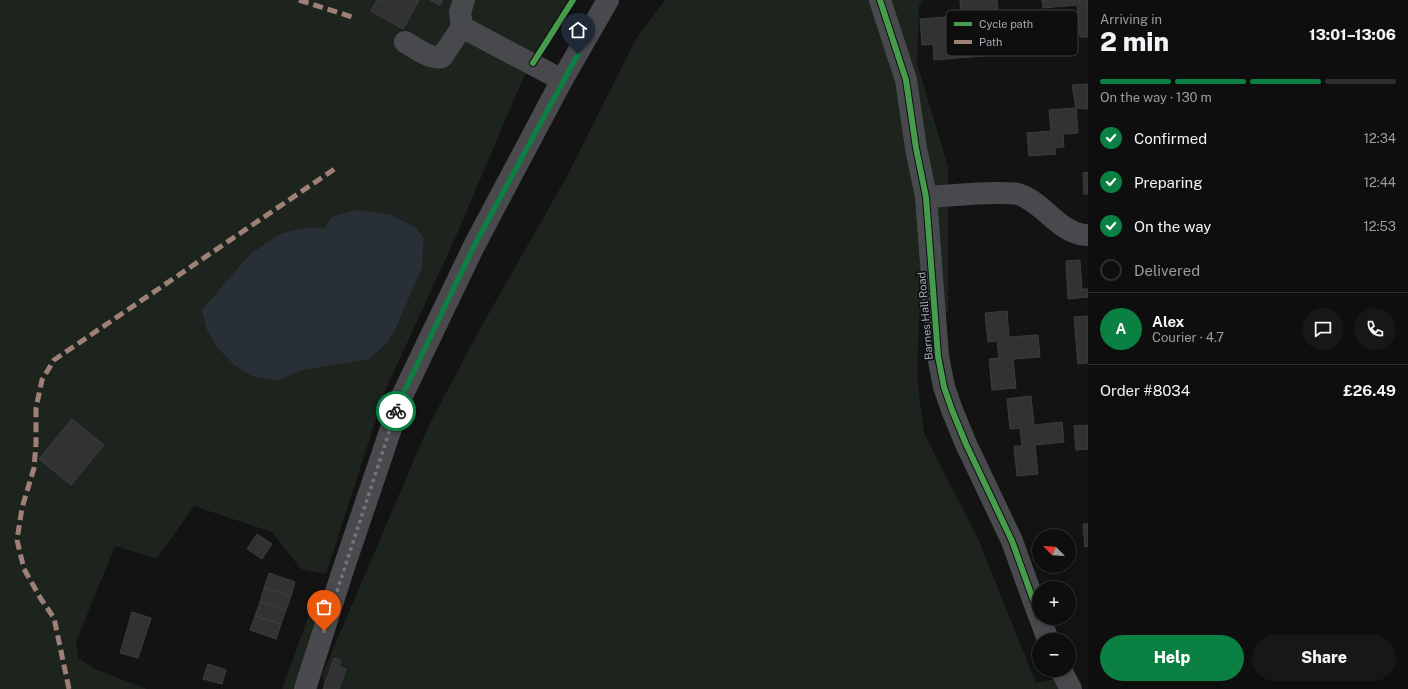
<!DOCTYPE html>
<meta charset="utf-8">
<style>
:root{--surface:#0e0e0f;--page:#171718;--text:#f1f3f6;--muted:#9b9c9e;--line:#2e2e2f;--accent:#0b8043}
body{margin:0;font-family:"Public Sans",sans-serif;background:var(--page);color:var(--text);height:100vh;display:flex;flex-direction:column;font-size:15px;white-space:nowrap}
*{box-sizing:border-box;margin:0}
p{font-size:13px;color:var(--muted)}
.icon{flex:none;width:22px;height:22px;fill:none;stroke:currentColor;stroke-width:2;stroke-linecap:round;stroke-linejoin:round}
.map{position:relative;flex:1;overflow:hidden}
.details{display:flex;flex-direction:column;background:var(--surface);width:320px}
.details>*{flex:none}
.needle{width:26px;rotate:294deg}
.fabs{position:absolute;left:1032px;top:529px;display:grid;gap:8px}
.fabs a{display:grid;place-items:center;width:44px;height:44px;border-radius:50%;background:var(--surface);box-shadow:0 2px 6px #0003,0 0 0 1px var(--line);font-size:20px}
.pin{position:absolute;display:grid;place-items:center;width:34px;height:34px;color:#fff;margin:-41px -17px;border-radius:50% 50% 50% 0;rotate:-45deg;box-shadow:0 0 4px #0007}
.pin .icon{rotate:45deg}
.courier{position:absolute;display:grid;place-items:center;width:40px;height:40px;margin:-20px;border:3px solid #0b8043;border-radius:50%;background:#fff;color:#222;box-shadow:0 1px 5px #0007}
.overview em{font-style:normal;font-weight:800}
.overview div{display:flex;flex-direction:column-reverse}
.overview{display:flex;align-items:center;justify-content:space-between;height:68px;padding:0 12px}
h1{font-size:26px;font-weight:800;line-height:30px}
.bar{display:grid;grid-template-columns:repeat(4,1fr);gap:6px 4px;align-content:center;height:48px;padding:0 12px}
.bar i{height:5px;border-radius:3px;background:var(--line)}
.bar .on{background:var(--accent)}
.bar p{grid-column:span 4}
.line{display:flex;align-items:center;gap:10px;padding:0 12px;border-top:1px solid var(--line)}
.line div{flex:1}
.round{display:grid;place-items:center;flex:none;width:42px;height:42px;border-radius:21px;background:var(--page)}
ol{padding:0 12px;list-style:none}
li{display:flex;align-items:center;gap:12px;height:44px}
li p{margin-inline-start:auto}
li .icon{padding:4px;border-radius:50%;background:var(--accent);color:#fff;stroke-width:4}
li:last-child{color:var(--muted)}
li i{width:22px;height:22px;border:2px solid var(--line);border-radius:50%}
.primary-button{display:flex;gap:8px;margin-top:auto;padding:8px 12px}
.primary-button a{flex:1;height:46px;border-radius:24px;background:var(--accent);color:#fff;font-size:16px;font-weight:800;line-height:46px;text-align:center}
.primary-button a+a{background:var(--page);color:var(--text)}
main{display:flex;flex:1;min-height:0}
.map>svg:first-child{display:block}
.green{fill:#1d241e;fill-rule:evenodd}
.water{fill:#292f36}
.building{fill:#323234;stroke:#3c3d40}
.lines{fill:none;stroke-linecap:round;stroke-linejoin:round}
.minor{stroke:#48494c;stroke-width:22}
.major{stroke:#4a4a4e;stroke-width:22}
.quiet{stroke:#9e8076;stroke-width:5;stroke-dasharray:10 5;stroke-linecap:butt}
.cycleway-casing{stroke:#0e0e0f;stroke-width:8}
.cycleway{stroke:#469c4c;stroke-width:6}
.done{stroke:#72747c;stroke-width:4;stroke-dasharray:0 7.2}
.route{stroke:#0b8043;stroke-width:5}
.labels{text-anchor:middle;stroke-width:3.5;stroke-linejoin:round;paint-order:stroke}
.street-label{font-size:11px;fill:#a5a8b4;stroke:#0e0e0f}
.key{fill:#0e0e0f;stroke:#3b3c41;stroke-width:1}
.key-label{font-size:11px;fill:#a5a8b4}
</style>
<main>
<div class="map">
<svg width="1088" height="689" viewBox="0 0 1088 689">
<rect width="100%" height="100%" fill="#131314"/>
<path class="green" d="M0,0H568L539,48L521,83L457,234L385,391L326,574L301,569L272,532L194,506L157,559L115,546L76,642L78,658L95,669L147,689H0ZM333,216L424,239L422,268L397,326L388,342L370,359L304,370L277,381L308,228H324Z
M665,0H924L919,6L917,63L948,167V312H935L919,316L917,378L924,433L979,541L1036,683L1064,677L1071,689H325L322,675L428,427L481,327L566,178L636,39Z
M317,593L322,595L295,689H282Z"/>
<path class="water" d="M357,210L392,215L416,228L424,239L422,268L397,326L388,342L370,359L304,370L277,381L252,376L234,365L217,347L207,330L202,310L250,254L282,233L308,228H324L333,216Z"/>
<path class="building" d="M377,0H419L403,29L371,11Z
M430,0H443L440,5Z
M960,0H997L998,17L1029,14L1030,26L1039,25L1042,51L934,60L933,44L922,45L920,19L961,16Z
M1042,0H1088V37H1080L1077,5L1043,8Z
M1088,84V109L1076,108L1072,85Z
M1076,108L1078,133L1063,134L1064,147L1055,148L1056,154L1029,156L1027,133L1051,131L1049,110Z
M1088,172V194H1084L1083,173Z
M1080,260L1082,289H1088V297L1068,299L1066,261Z
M1007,311L1009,337L1038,335L1040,357L1013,359L1016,388L992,390L989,359L999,358L997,341L988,342L985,313Z
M1088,316V363L1078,364L1074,317Z
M1031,396L1034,425L1062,422L1064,442L1035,445L1038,474L1017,476L1014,446H1022L1020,428L1010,429L1007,399Z
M72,419L104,445L71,485L39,459Z
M1088,425V449L1076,450L1074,426Z
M1083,524H1088V546L1085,547Z
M257,534L272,544L262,559L247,549Z
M269,573L295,582L291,596L264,588Z
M264,588L291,596L286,610L260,602Z
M260,602L286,610L281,624L255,616Z
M132,612L151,618L138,658L120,653Z
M255,616L281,624L276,639L250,630Z
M334,658L341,660L339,667L346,669L339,689H323Z
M208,664L226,670L222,684L203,679Z"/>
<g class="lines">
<path class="minor" d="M464,0L460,12L462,27L562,80
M880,0L906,80L916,148L926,197L938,356L944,387L952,410L966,444L1012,541L1039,616
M405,42C416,48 430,60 442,57L462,27
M926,197C952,196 976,192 1002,193C1007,193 1013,193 1018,194C1043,201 1061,236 1088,235
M1040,618L1048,640
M1061,670L1071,689"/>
<path class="major" d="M305,689L342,573L402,396L474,246L562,80L608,0"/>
<path class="quiet" d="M299,0L352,17
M69,689L54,618L41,599L24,569L17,540L22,508L34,468L36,444V408L42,380L54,360L336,168"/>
<defs>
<path id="cycleway" d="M880,0L906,80L916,148L926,197L938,356L944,387L952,410L966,444L1012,541L1039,616
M533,63L573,0"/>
</defs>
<use href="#cycleway" class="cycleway-casing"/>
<use href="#cycleway" class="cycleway"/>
</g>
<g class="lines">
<path class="done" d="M324,631L396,411"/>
<path class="route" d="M396,411L402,396L474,246L578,54"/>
</g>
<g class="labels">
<g class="street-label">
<text transform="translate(925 316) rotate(-95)" y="4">Barnes Hall Road</text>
</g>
</g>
<rect x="946" y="10" width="132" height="46" rx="6" class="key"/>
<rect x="954" y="22" width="18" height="4" fill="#469c4c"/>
<rect x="954" y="40" width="18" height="4" fill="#9e8076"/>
<g class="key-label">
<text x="979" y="28">Cycle path</text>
<text x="979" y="46">Path</text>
</g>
</svg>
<div class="fabs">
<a><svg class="needle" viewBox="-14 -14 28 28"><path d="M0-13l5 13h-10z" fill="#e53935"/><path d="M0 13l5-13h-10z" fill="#9b9c9e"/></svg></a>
<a>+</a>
<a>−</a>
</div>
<div class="pin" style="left:324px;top:631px;background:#ea580c"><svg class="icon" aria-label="bag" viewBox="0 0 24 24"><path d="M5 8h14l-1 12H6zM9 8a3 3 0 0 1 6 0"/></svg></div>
<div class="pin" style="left:578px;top:54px;background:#1f2937"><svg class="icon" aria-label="home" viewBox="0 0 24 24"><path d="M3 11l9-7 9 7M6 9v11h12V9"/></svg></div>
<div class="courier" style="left:396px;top:411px"><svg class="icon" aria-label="bike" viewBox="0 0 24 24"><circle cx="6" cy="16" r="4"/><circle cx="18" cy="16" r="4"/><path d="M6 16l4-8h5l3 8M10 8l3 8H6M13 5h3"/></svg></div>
</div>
<section class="details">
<div class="overview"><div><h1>2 min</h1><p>Arriving in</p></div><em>13:01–13:06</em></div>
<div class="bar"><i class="on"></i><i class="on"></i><i class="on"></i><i></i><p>On the way · 130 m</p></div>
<ol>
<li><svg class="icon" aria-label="check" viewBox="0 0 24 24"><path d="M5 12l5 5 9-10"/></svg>Confirmed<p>12:34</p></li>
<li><svg class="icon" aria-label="check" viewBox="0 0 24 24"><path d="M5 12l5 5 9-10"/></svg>Preparing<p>12:44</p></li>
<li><svg class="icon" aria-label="check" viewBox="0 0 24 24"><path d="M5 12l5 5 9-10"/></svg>On the way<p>12:53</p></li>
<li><i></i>Delivered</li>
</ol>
<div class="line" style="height:72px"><b class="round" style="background:var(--accent);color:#fff">A</b><div><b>Alex</b><p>Courier · 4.7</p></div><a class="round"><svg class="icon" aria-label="chat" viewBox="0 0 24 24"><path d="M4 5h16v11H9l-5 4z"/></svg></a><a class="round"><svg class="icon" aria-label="phone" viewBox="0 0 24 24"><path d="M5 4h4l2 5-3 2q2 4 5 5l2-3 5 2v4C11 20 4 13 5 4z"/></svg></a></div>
<div class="line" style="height:52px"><div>Order #8034</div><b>£26.49</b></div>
<div class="primary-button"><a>Help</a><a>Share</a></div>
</section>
</main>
